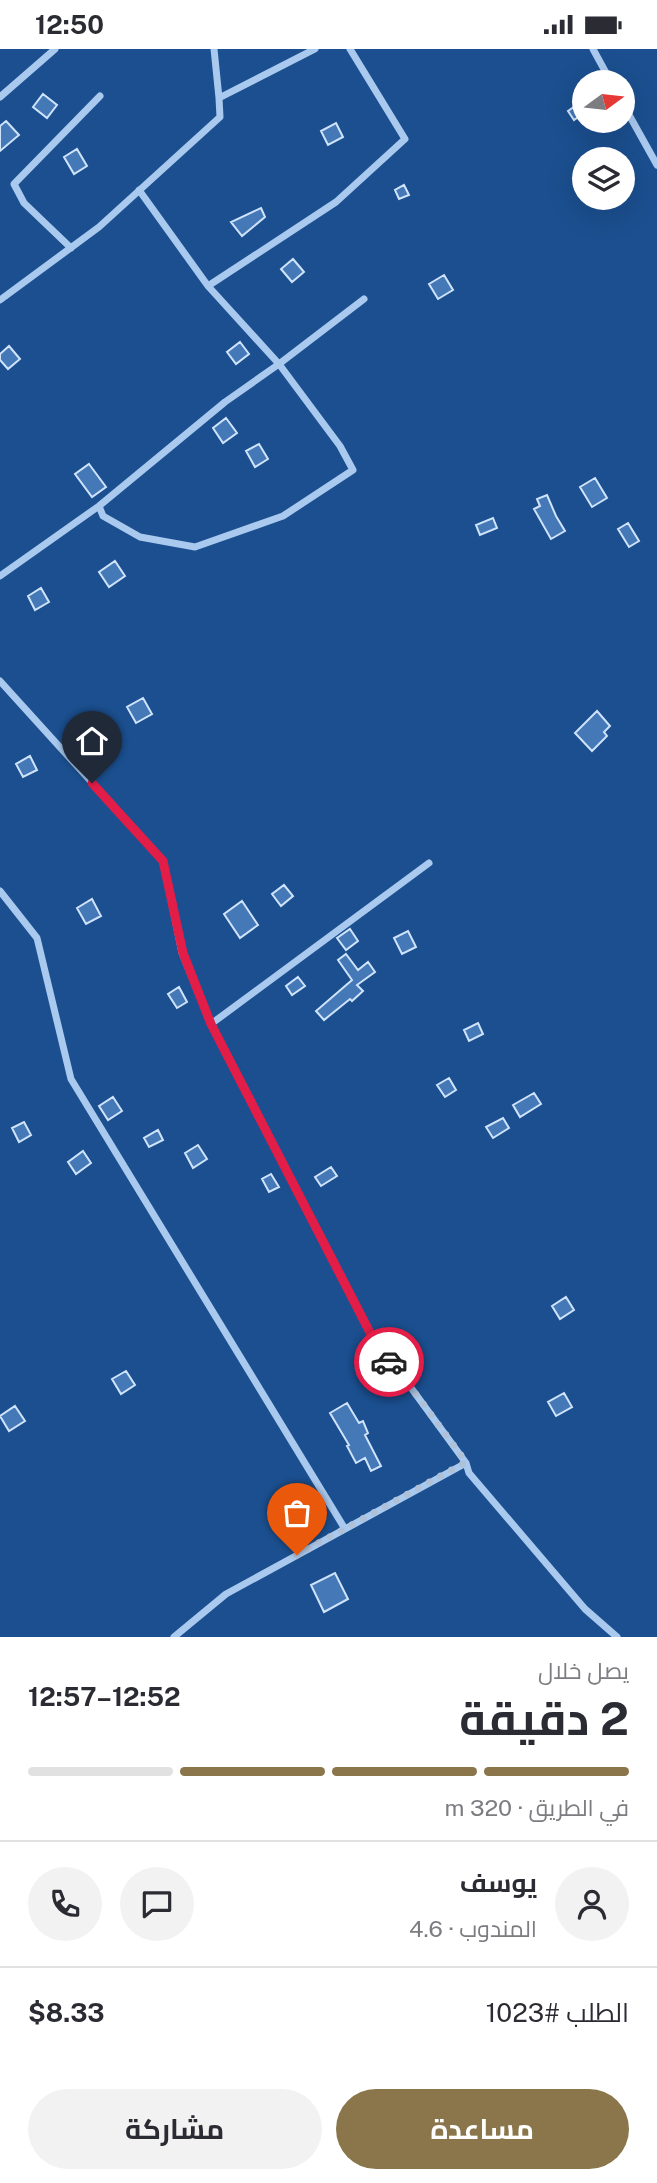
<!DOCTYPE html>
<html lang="ar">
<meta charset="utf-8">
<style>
:root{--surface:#fff;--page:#f2f2f3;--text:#2b2b33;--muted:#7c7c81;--line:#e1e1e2;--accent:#8a764a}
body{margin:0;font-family:"Public Sans",Cairo,sans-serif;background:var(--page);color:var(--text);direction:rtl;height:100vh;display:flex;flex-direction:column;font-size:26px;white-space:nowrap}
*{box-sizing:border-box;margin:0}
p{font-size:23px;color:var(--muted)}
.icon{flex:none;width:38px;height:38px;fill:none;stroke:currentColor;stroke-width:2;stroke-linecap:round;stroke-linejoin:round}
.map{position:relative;height:1588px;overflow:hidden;direction:ltr}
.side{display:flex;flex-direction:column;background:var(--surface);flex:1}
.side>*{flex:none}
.needle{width:46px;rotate:75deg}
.fabs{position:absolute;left:572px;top:21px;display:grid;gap:14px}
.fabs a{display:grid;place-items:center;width:63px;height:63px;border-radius:50%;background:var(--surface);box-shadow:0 7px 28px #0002;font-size:35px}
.pin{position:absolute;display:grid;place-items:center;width:60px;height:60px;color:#fff;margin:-72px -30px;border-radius:50% 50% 50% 0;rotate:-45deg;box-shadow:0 0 7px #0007}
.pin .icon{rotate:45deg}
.courier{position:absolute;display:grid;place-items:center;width:70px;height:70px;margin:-35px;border:5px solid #e11d48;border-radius:50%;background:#fff;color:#222;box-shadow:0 2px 9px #0007}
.overview em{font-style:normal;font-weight:700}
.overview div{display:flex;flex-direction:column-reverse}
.overview{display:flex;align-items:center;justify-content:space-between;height:119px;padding:0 28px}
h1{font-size:46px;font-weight:700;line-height:52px}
.bar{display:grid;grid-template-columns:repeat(4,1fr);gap:10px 7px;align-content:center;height:84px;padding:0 28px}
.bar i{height:9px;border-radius:5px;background:var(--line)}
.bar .on{background:var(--accent)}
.bar p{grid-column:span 4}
.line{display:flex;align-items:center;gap:18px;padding:0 28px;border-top:2px solid var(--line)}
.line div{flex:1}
.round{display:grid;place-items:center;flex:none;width:74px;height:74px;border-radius:37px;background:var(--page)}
.button{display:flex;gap:14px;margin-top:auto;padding:14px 28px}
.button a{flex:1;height:80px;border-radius:42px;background:var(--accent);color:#fff;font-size:28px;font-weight:700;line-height:80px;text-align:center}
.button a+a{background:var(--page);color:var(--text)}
.status{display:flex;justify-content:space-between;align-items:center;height:49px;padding:0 35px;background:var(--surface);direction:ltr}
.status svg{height:19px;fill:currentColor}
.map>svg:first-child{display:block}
.building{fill:#4478b7;stroke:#cfe3fa;stroke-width:2}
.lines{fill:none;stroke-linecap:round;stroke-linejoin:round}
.minor{stroke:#a9c9ee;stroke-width:7}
.done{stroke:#afc1d8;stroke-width:7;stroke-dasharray:0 12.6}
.route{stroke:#e11d48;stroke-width:9}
</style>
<div class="status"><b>12:50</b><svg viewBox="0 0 49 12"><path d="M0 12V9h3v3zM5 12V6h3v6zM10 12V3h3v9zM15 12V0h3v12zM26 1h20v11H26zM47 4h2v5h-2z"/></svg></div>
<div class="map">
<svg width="657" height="1588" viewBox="0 0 657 1588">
<rect width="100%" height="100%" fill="#1b4f8f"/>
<path class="building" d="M43,45L57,56L47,69L33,58Z
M584,51V64L574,71L568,62Z
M6,72L19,86L0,102V77Z
M336,74L343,88L328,96L321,82Z
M77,100L87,117L74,125L64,108Z
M404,136L409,146L399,150L395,141Z
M261,159L265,168L242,187L231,173Z
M293,210L304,223L292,233L281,220Z
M444,226L453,241L438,250L429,235Z
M240,293L249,305L236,315L227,303Z
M9,297L20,310L8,320L0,311V305Z
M226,369L237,384L223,394L213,379Z
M259,395L268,410L255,418L246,402Z
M89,415L106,438L92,448L75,425Z
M595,429L607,449L592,458L580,438Z
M547,446L556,467L565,482L551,490L534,460L540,457L537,450Z
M493,469L497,479L480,486L476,476Z
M628,474L639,492L629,498L618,480Z
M115,512L125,527L109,538L99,523Z
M41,539L49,553L35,561L28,547Z
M143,649L152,665L136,674L127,658Z
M597,662L610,677L604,683L607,687L592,702L575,684Z
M30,707L37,721L23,728L16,715Z
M284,836L293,847L281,857L272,845Z
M92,850L101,867L86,875L77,859Z
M242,852L258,876L240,889L224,865Z
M350,880L358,892L346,901L337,889Z
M408,882L416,898L402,905L394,889Z
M346,905L358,921L368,913L375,923L357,936L363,942L352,952L350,950L324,971L316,962L352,931L338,911Z
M298,928L305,937L292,946L286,937Z
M179,938L187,953L177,959L168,945Z
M478,974L483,985L469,992L464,981Z
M449,1029L456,1041L445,1048L437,1036Z
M534,1044L541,1055L520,1068L513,1056Z
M113,1048L122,1062L108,1071L99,1057Z
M503,1069L509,1079L493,1089L486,1078Z
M24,1073L31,1086L19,1093L12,1079Z
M158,1081L163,1091L149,1098L144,1089Z
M198,1096L207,1110L193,1119L185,1104Z
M83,1102L91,1114L76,1125L68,1113Z
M331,1118L337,1127L321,1137L315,1128Z
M271,1125L279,1138L269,1143L262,1130Z
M566,1248L574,1261L560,1270L552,1257Z
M126,1322L135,1336L121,1345L112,1330Z
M564,1344L572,1358L556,1367L548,1353Z
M347,1354L359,1374L363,1372L368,1384L365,1386L381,1417L371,1422L365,1409L356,1414L347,1397L349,1396L330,1364Z
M15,1357L25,1372L9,1382L0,1367Z
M335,1524L348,1550L324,1563L311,1536Z"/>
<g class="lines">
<path class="minor" d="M214,0L219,49L315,0
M593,0L611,33
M0,48L55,0
M623,55L657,116
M71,199L24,154L14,135L100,47
M208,237L336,153L405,90L350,0
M0,251L99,178L220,68L219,49
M99,457L103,467L140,488L195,498L283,467L353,421L340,397L279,315L208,237L139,141
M0,527L99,457L225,353L279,315L364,250
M0,632L163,812L182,904L211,975L380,1303L409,1336L466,1414L469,1424L585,1560L617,1588
M0,842L37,889L71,1030L345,1480
M211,975L429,814
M174,1588L226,1545L466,1414"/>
</g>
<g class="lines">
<path class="done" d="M297,1506L466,1413L409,1336L389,1313"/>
<path class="route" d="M92,734L163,812L183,904L211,975L380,1303L389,1313"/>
</g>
</svg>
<div class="fabs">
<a><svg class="needle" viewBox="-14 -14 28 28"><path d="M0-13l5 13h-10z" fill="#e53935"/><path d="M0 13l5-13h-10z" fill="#7c7c81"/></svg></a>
<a><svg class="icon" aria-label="layers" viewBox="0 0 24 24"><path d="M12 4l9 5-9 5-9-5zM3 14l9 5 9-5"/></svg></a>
</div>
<div class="pin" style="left:297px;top:1506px;background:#ea580c"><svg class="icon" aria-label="bag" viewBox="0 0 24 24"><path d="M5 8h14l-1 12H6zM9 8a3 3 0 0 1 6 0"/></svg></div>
<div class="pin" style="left:92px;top:734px;background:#1f2937"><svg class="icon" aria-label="home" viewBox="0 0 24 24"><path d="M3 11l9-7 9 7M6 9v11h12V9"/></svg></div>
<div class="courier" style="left:389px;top:1313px"><svg class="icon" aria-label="car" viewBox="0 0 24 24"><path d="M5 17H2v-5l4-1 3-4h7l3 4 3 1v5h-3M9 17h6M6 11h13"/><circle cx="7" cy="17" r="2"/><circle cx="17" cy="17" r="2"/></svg></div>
</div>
<section class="side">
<div class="overview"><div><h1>2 دقيقة</h1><p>يصل خلال</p></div><em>12:52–12:57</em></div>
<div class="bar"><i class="on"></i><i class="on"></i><i class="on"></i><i></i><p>في الطريق · 320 m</p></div>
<div class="line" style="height:126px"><a class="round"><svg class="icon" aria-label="person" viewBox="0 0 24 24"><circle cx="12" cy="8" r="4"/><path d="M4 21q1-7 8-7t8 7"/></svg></a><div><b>يوسف</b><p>المندوب · 4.6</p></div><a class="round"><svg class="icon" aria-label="chat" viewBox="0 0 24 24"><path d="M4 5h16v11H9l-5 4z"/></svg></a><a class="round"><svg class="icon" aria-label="phone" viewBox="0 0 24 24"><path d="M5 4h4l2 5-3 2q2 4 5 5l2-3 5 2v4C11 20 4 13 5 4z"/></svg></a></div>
<div class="line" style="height:91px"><div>الطلب #1023</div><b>$8.33</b></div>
<div class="button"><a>مساعدة</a><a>مشاركة</a></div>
</section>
